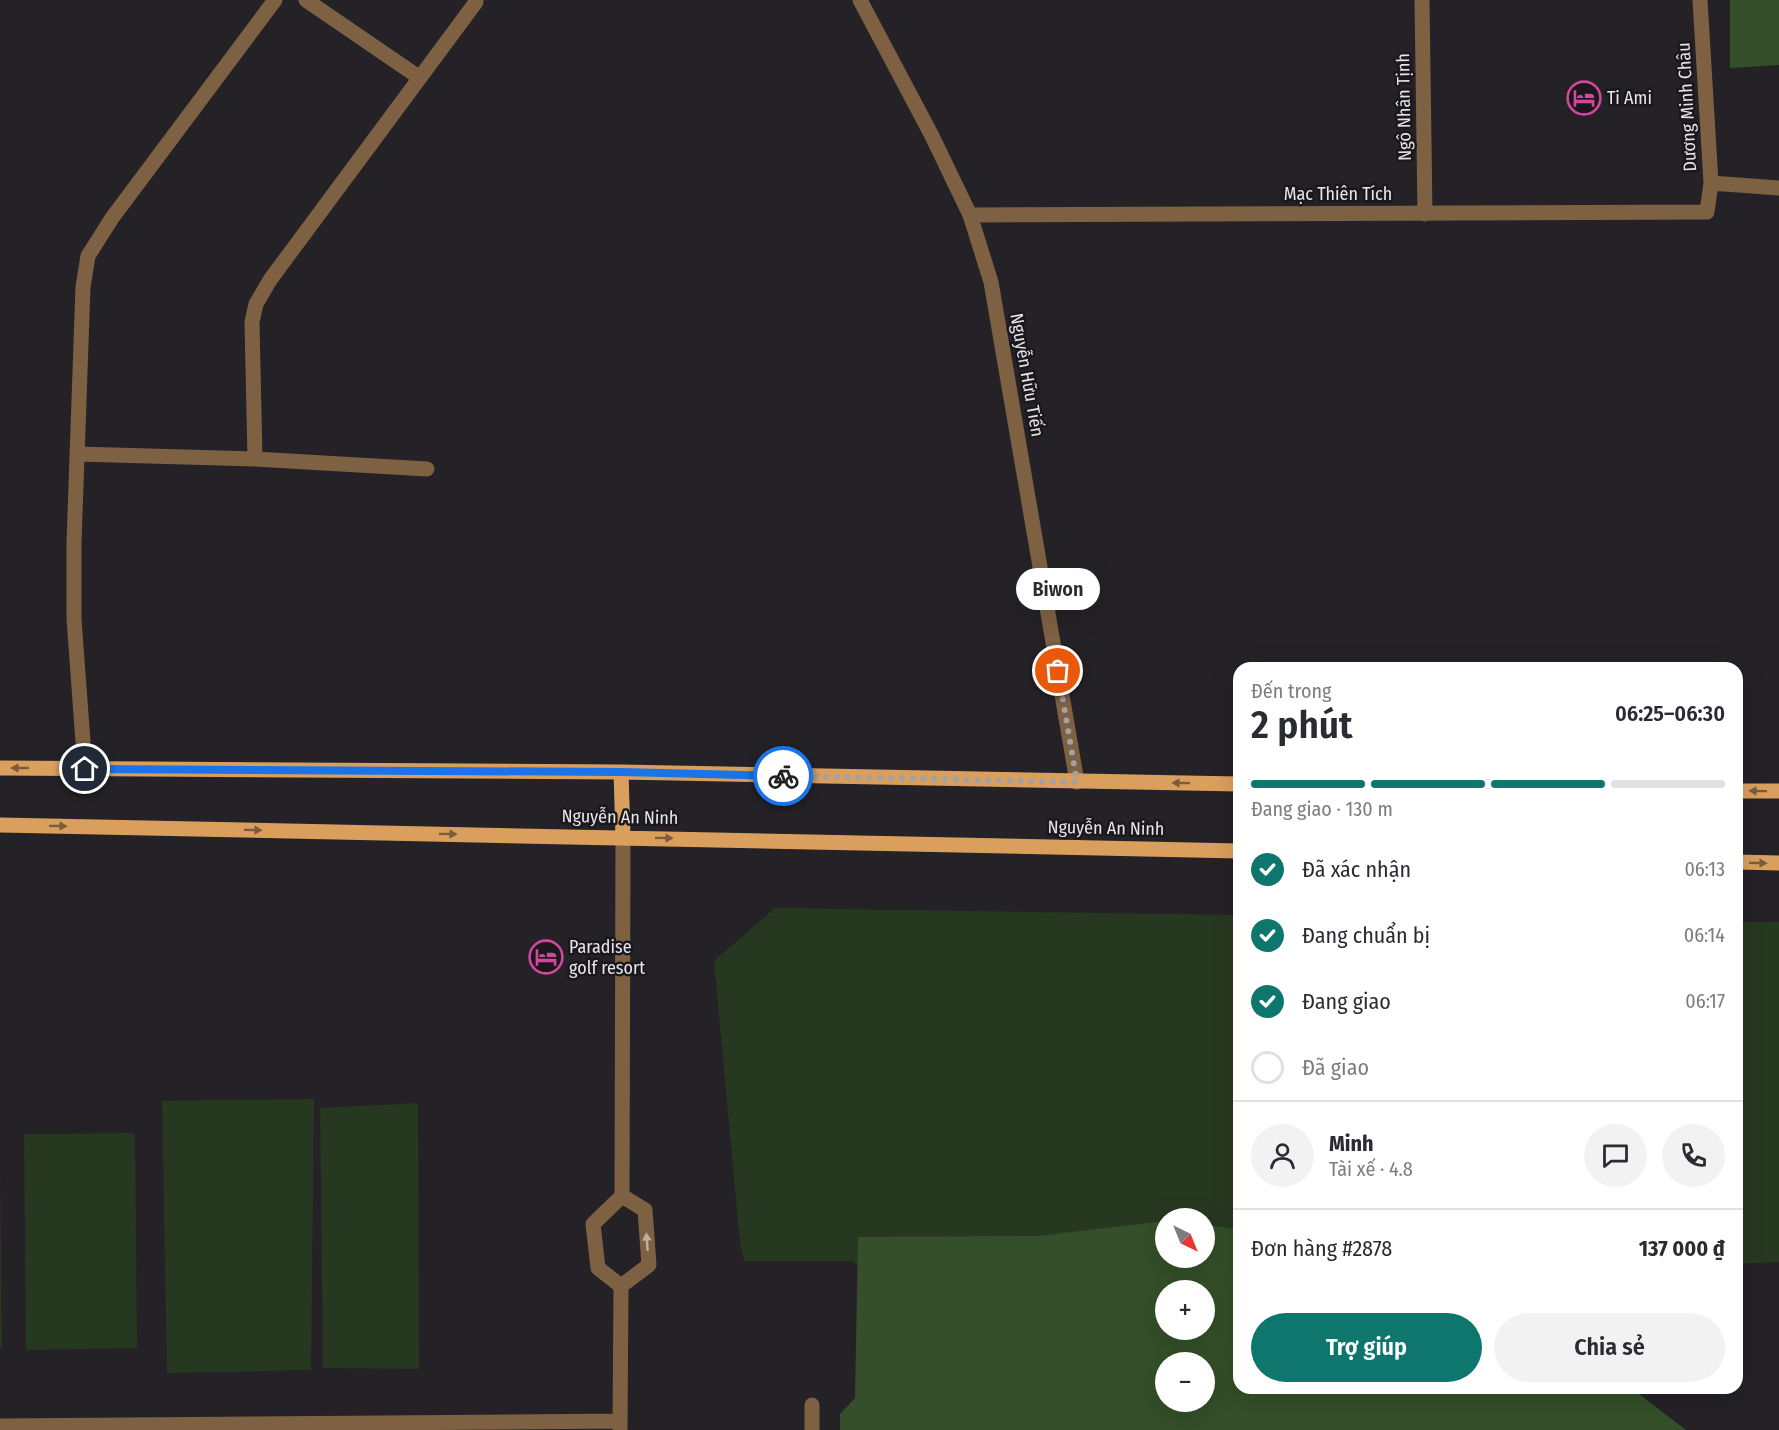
<!DOCTYPE html>
<html lang="vi">
<meta charset="utf-8">
<style>
:root{--surface:#fff;--page:#f2f2f3;--text:#2b2b33;--muted:#7c7c81;--line:#e1e1e2;--accent:#0f766e}
body{margin:0;font-family:"Fira Sans Condensed",sans-serif;background:var(--page);color:var(--text);height:100vh;display:flex;flex-direction:column;font-size:22px;white-space:nowrap}
*{box-sizing:border-box;margin:0}
p{font-size:20px;color:var(--muted)}
.icon{flex:none;width:33px;height:33px;fill:none;stroke:currentColor;stroke-width:2;stroke-linecap:round;stroke-linejoin:round}
.map{position:relative;flex:1;overflow:hidden}
.details{position:absolute;left:1233px;top:662px;width:510px;height:732px;display:flex;flex-direction:column;background:var(--surface);border-radius:18px;box-shadow:0 6px 24px #0002}
.details>*{flex:none}
.needle{width:39px;rotate:137deg}
.controls{position:absolute;left:1155px;top:1208px;display:grid;gap:12px}
.controls a{display:grid;place-items:center;width:60px;height:60px;border-radius:50%;background:var(--surface);box-shadow:0 6px 24px #0002;font-size:30px}
.pin{position:absolute;display:grid;place-items:center;width:51px;height:51px;color:#fff;margin:-26px;border:3px solid #fff;border-radius:50%;box-shadow:0 2px 6px #0007}
.courier{position:absolute;display:grid;place-items:center;width:60px;height:60px;margin:-30px;border:4px solid #1a73e8;border-radius:50%;background:#fff;color:#222;box-shadow:0 2px 8px #0007}
.bubble{position:absolute;height:42px;border-radius:21px;background:var(--surface);box-shadow:0 6px 24px #0002;font-size:20px;font-weight:600;line-height:42px;text-align:center}
.overview em{font-style:normal;font-weight:600}
.overview div{display:flex;flex-direction:column-reverse}
.overview{display:flex;align-items:center;justify-content:space-between;height:102px;padding:0 18px}
h1{font-size:39px;font-weight:600;line-height:45px}
.bar{display:grid;grid-template-columns:repeat(4,1fr);gap:9px 6px;align-content:center;height:72px;padding:0 18px}
.bar i{height:8px;border-radius:4px;background:var(--line)}
.bar .active{background:var(--accent)}
.bar p{grid-column:span 4}
.line{display:flex;align-items:center;gap:15px;padding:0 18px;border-top:2px solid var(--line)}
.line div{flex:1}
.round{display:grid;place-items:center;flex:none;width:63px;height:63px;border-radius:32px;background:var(--page)}
ol{padding:0 18px;list-style:none}
li{display:flex;align-items:center;gap:18px;height:66px}
li p{margin-inline-start:auto}
li .icon{padding:6px;border-radius:50%;background:var(--accent);color:#fff;stroke-width:4}
li:last-child{color:var(--muted)}
li i{width:33px;height:33px;border:3px solid var(--line);border-radius:50%}
.action{display:flex;gap:12px;margin-top:auto;padding:12px 18px}
.action a{flex:1;height:69px;border-radius:36px;background:var(--accent);color:#fff;font-size:24px;font-weight:600;line-height:69px;text-align:center}
.action a+a{background:var(--page);color:var(--text)}
.map>svg:first-child{display:block}
.green{fill:#273820;fill-rule:evenodd}
.forest{fill:#344f29;fill-rule:evenodd}
.lines{fill:none;stroke-linecap:round;stroke-linejoin:round}
.service{stroke:#7e6143;stroke-width:15}
.minor{stroke:#7e6143;stroke-width:15}
.primary{stroke:#db9f5d;stroke-width:15}
.oneway{fill:#7b5c3d}
.oneway2{fill:#bcb0a6}
.done{stroke:#a2a1a4;stroke-width:6;stroke-dasharray:0 10.8}
.route{stroke:#1a73e8;stroke-width:8}
.labels{text-anchor:middle;stroke-width:5;stroke-linejoin:round;paint-order:stroke}
.poi-label{font-size:18px;fill:#e6e5e8;stroke:#1b181d;text-anchor:start}
.street-label{font-size:18px;fill:#e6e5e8;stroke:#1b181d}
</style>
<div class="map">
<svg width="1779" height="1430" viewBox="0 0 1779 1430">
<rect width="100%" height="100%" fill="#242226"/>
<path class="green" d="M775,908L1239,915V1275L1166,1290L874,1282L853,1261H744L740,1243L714,961ZM1166,1218H1204V1257H1166Z
M1737,922H1779V1262L1737,1264Z
M314,1099L311,1370L167,1373L162,1101Z
M418,1103L419,1369L323,1368L320,1108Z
M135,1133L137,1348L26,1350L24,1134Z
M0,1162L2,1348H0Z"/>
<path class="forest" d="M1730,0H1779V65L1730,68Z
M1165,1221L1166,1257H1204L1205,1225L1239,1229V1388H1631L1686,1430H840V1414L855,1398L858,1237L1038,1236ZM1166,1290H1204V1329H1166ZM1166,1362H1204V1401H1166Z"/>
<g class="lines">
<path class="service" d="M306,0L420,78
M78,454L255,459L427,469
M255,459L252,322L256,304L270,280L476,2
M85,769L74,619V542L83,287L88,256L112,218L275,0
M812,1405V1430"/>
<path class="minor" d="M860,0L932,136L970,215L991,282L1077,782
M1422,0L1425,214
M1711,183L1779,188
M970,215L1707,212L1711,183L1700,0
M621,1286L598,1268L593,1224L622,1196L623,837
M621,1286L649,1265L645,1210L622,1196
M0,1426L620,1421
M620,1430L621,1286"/>
<path class="primary" d="M0,768L621,772L1239,784
M621,772L623,837
M1737,791H1779
M0,825L1239,851
M1737,862L1779,863"/>
</g>
<defs><path id="oneway-solid" d="M-6-.8H1V-3.2L6.5 0L1 3.2V.8H-6Z" transform="scale(1.5)"/></defs>
<g class="oneway">
<use href="#oneway-solid" transform="translate(20 768) rotate(-180)"/>
<use href="#oneway-solid" transform="translate(1181 783) rotate(-179)"/>
<use href="#oneway-solid" transform="translate(1758 791) rotate(-179)"/>
<use href="#oneway-solid" transform="translate(58 826) rotate(1)"/>
<use href="#oneway-solid" transform="translate(253 830) rotate(1)"/>
<use href="#oneway-solid" transform="translate(448 834) rotate(1)"/>
<use href="#oneway-solid" transform="translate(664 838) rotate(1)"/>
<use href="#oneway-solid" transform="translate(1758 863) rotate(1)"/>
</g>
<use class="oneway2" href="#oneway-solid" transform="translate(647 1242) rotate(-94)"/>
<g class="lines">
<path class="done" d="M783,776L1077,782L1058,671"/>
<path class="route" d="M85,769L621,772L783,776"/>
</g>
<defs>
<symbol id="hotel-ring" viewBox="-11 -11 22 22"><circle r="9.5" fill="#1b181d" stroke="#d1479c" stroke-width="1.5"/><path d="M-6-4.5h1.5V1H6V5H4.5V3h-9V5H-6ZM-4 0a1.8 1.8 0 1 1 3.6 0ZM.5 0V-2.5h3Q6-2.5 6 0Z" fill="#d1479c"/></symbol>
</defs>
<g fill-rule="evenodd">
<use href="#hotel-ring" x="1565" y="79" width="38" height="38"/>
<use href="#hotel-ring" x="527" y="938" width="38" height="38"/>
</g>
<g class="labels">
<g class="poi-label">
<text x="1607" y="104">Ti Ami</text>
<text x="569" y="953">Paradise<tspan x="569" dy="21">golf resort</tspan></text>
</g>
<g class="street-label">
<text transform="translate(1404 107) rotate(-91)" y="6">Ngô Nhân Tịnh</text>
<text transform="translate(1687 107) rotate(-93)" y="6">Dương Minh Châu</text>
<text x="1338" y="200">Mạc Thiên Tích</text>
<text transform="translate(1027 375) rotate(80)" y="6">Nguyễn Hữu Tiến</text>
<text transform="translate(620 817) rotate(1)" y="6">Nguyễn An Ninh</text>
<text transform="translate(1106 828) rotate(1)" y="6">Nguyễn An Ninh</text>
</g>
</g>
</svg>
<div class="controls">
<a><svg class="needle" viewBox="-14 -14 28 28"><path d="M0-13l5 13h-10z" fill="#e53935"/><path d="M0 13l5-13h-10z" fill="#7c7c81"/></svg></a>
<a>+</a>
<a>−</a>
</div>
<div class="pin" style="left:1058px;top:671px;background:#ea580c"><svg class="icon" aria-label="bag" viewBox="0 0 24 24"><path d="M5 8h14l-1 12H6zM9 8a3 3 0 0 1 6 0"/></svg></div>
<div class="pin" style="left:85px;top:769px;background:#1f2937"><svg class="icon" aria-label="home" viewBox="0 0 24 24"><path d="M3 11l9-7 9 7M6 9v11h12V9"/></svg></div>
<div class="courier" style="left:783px;top:776px"><svg class="icon" aria-label="bike" viewBox="0 0 24 24"><circle cx="6" cy="16" r="4"/><circle cx="18" cy="16" r="4"/><path d="M6 16l4-8h5l3 8M10 8l3 8H6M13 5h3"/></svg></div>
<div class="bubble" style="left:1016px;top:568px;width:84px">Biwon</div>
<section class="details">
<div class="overview"><div><h1>2 phút</h1><p>Đến trong</p></div><em>06:25–06:30</em></div>
<div class="bar"><i class="active"></i><i class="active"></i><i class="active"></i><i></i><p>Đang giao · 130 m</p></div>
<ol>
<li><svg class="icon" aria-label="check" viewBox="0 0 24 24"><path d="M5 12l5 5 9-10"/></svg>Đã xác nhận<p>06:13</p></li>
<li><svg class="icon" aria-label="check" viewBox="0 0 24 24"><path d="M5 12l5 5 9-10"/></svg>Đang chuẩn bị<p>06:14</p></li>
<li><svg class="icon" aria-label="check" viewBox="0 0 24 24"><path d="M5 12l5 5 9-10"/></svg>Đang giao<p>06:17</p></li>
<li><i></i>Đã giao</li>
</ol>
<div class="line" style="height:108px"><a class="round"><svg class="icon" aria-label="person" viewBox="0 0 24 24"><circle cx="12" cy="8" r="4"/><path d="M4 21q1-7 8-7t8 7"/></svg></a><div><b>Minh</b><p>Tài xế · 4.8</p></div><a class="round"><svg class="icon" aria-label="chat" viewBox="0 0 24 24"><path d="M4 5h16v11H9l-5 4z"/></svg></a><a class="round"><svg class="icon" aria-label="phone" viewBox="0 0 24 24"><path d="M5 4h4l2 5-3 2q2 4 5 5l2-3 5 2v4C11 20 4 13 5 4z"/></svg></a></div>
<div class="line" style="height:78px"><div>Đơn hàng #2878</div><b>137 000 ₫</b></div>
<div class="action"><a>Trợ giúp</a><a>Chia sẻ</a></div>
</section>
</div>
